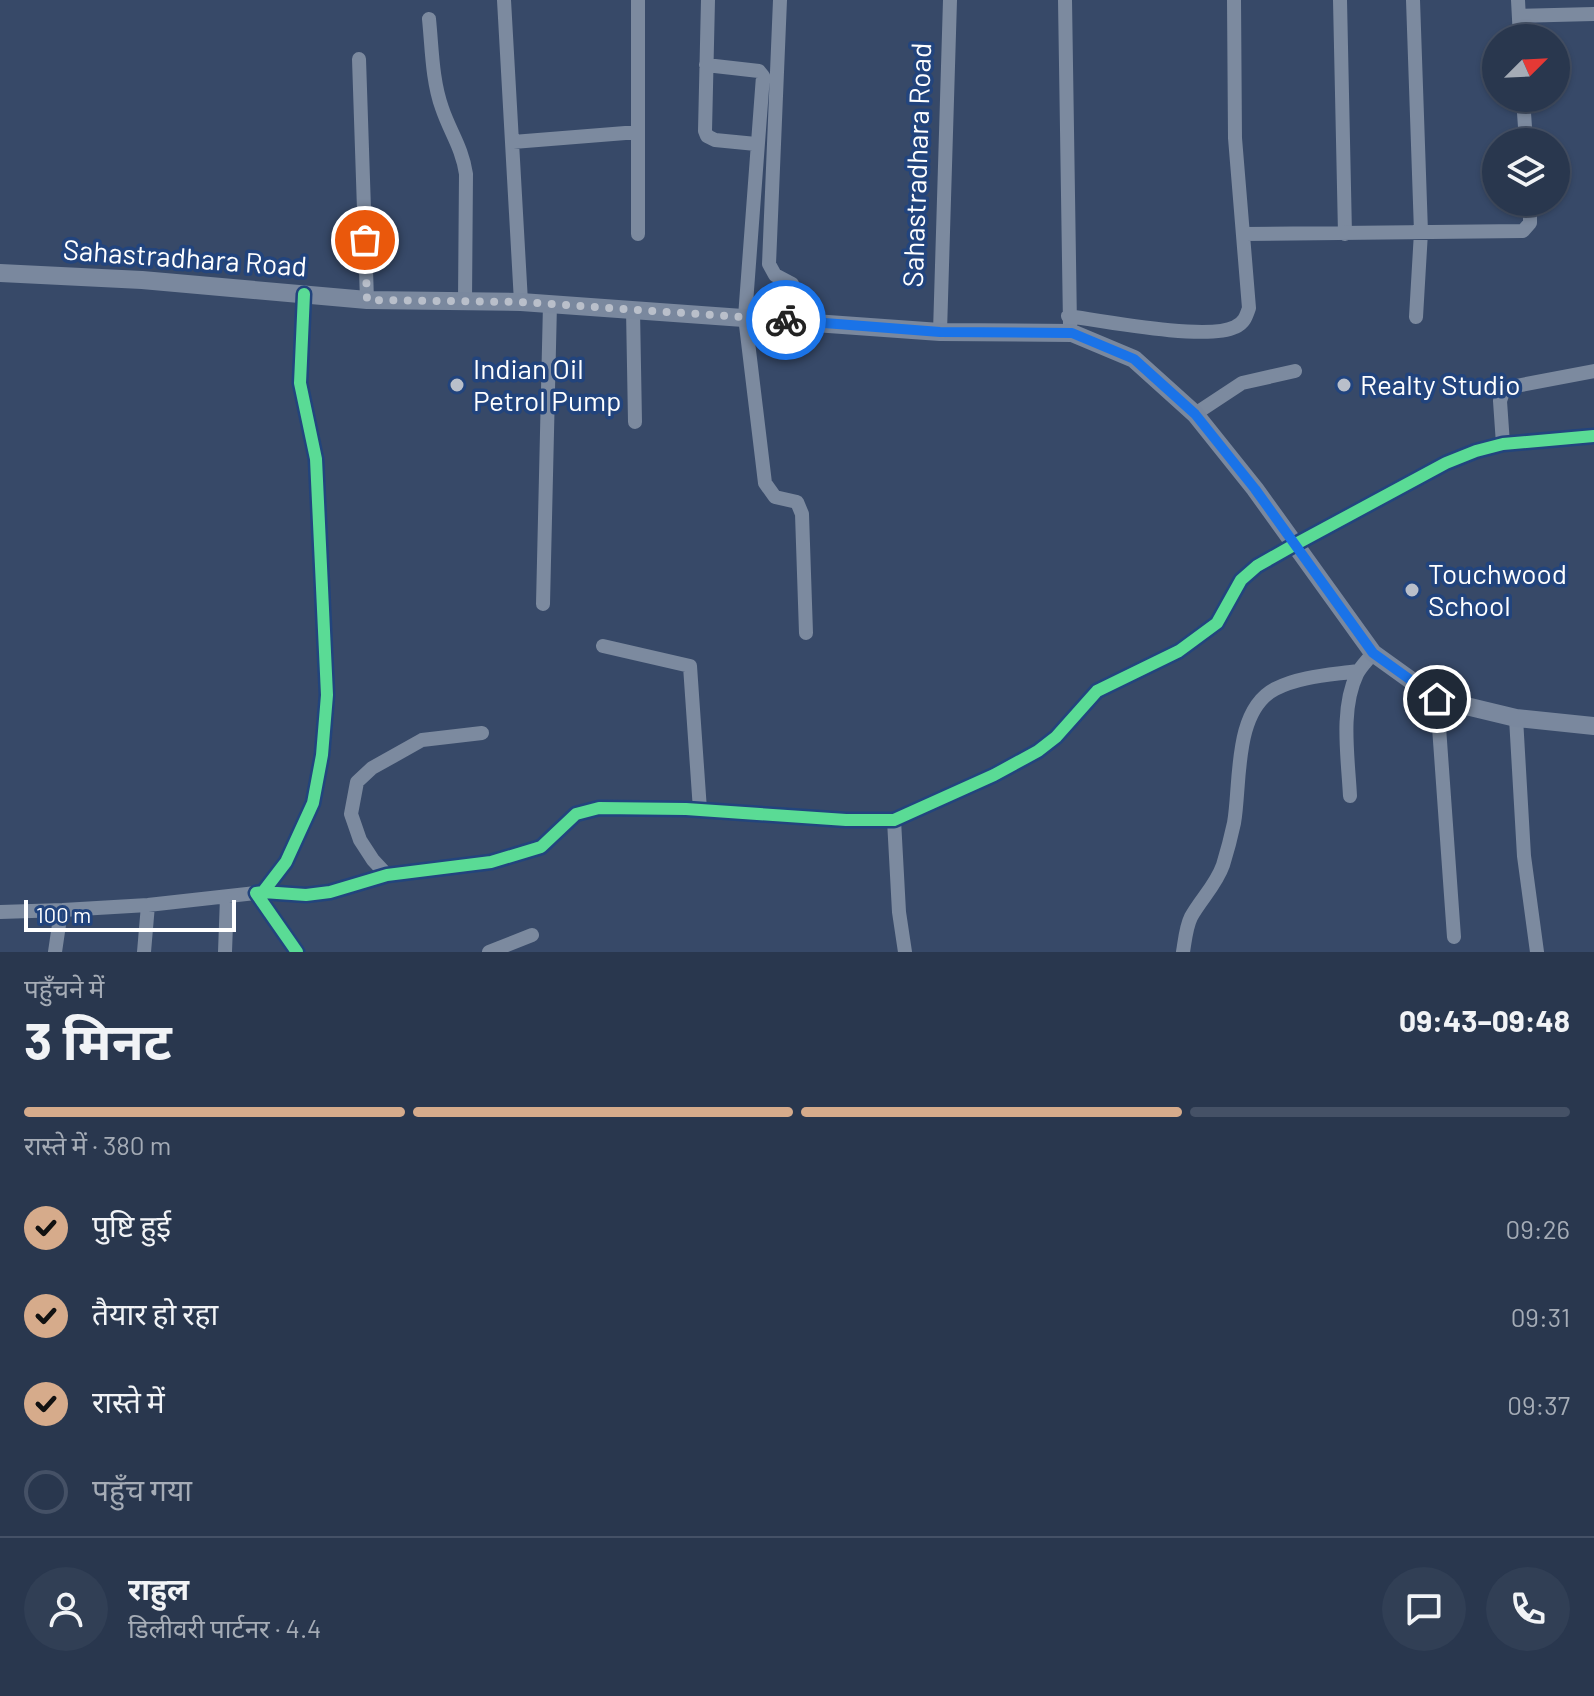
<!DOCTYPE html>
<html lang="hi">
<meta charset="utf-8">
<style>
:root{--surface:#29374e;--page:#313f55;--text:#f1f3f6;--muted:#a5acb6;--line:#455166;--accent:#d6ab8b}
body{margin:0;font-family:Barlow,"Noto Sans Devanagari",sans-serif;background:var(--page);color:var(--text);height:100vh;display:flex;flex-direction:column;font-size:30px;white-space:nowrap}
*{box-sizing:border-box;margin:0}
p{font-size:26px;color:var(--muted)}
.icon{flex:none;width:44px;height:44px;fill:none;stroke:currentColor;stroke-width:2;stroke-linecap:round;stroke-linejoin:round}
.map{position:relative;height:952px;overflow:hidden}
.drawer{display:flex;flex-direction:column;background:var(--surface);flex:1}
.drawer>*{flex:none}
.needle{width:52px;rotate:66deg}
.controls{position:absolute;left:1482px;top:24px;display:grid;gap:16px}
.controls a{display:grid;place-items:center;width:88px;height:88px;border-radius:50%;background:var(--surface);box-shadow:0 2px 6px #0004,0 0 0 2px var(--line);font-size:40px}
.scale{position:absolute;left:24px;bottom:20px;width:212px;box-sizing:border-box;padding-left:8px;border:4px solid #fff;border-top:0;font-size:22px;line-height:28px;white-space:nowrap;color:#fff;-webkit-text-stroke:6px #22447d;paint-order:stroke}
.pin{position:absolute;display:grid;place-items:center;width:68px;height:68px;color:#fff;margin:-34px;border:4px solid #fff;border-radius:50%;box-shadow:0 2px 8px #0007}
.courier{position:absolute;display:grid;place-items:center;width:80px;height:80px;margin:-40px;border:6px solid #1a73e8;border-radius:50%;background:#fff;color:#222;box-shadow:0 2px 10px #0007}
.summary em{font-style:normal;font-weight:700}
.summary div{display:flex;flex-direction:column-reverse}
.summary{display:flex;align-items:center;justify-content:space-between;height:136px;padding:0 24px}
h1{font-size:52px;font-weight:700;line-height:60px}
.bar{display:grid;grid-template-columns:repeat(4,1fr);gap:12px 8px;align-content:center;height:96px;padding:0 24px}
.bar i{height:10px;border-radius:6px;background:var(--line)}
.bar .current{background:var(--accent)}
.bar p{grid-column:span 4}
.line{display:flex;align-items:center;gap:20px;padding:0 24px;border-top:2px solid var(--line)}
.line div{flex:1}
.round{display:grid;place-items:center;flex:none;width:84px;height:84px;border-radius:42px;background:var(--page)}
ol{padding:0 24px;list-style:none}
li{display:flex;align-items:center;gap:24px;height:88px}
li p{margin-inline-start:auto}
li .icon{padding:8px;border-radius:50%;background:var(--accent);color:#111;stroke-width:4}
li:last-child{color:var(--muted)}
li i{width:44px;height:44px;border:4px solid var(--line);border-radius:50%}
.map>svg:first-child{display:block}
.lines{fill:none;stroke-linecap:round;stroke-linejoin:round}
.minor{stroke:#7c8a9f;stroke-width:14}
.major{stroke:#7a889e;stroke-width:18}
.cycleway-casing{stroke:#22447d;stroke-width:17}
.cycleway{stroke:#5adb95;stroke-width:12}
.done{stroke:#b9bfca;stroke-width:8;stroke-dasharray:0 14.4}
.route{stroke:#1a73e8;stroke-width:10}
.poi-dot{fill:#b9bfca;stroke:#22447d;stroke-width:3}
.labels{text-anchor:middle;stroke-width:7;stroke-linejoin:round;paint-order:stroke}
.street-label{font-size:28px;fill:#fff;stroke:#22447d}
.poi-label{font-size:28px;fill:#fff;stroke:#22447d;text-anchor:start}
</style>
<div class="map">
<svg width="1594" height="952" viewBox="0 0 1594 952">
<rect width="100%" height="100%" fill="#374968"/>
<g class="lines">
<path class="minor" d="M504,0L521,302
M638,0V234
M708,0L705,131L707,136L715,140L756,144
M780,0L769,264L775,275L792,284L795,290L797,321
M1065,0L1070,325
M1340,0L1345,234
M1413,0L1421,232L1416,317
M1518,0L1520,38
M1519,16L1594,14
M429,19C432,48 432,80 442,108C450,132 462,147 466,174L465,301
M359,59L367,300
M706,65L759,71L763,76L745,317L765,483L775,497L797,502L802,514L806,633
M1523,98L1526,142
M513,142L638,132
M1244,234L1523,231L1530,223V202
M633,310L635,422
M1068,316C1103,321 1207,341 1235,327C1244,323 1246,317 1249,308L1235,138L1234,0
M940,332L950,0
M1195,414L1242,383L1295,371
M1503,444L1500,401L1503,392L1516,386L1594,371
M543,604L550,304
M603,646L690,666L700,810
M1437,699L1454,937
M1516,718L1524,856L1537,952
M1350,796C1348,757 1340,709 1357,674C1361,666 1368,660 1373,653
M894,820L899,912L905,952
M387,875L373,860L360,840L351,814L357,782L372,768L422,740L482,733
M263,892L306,895L330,892L387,875L491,862L541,847L576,814L599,808L686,809L846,820H894L994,775L1038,751L1056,737L1097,691L1179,651L1217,623L1241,580L1257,566L1294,545L1446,463L1476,451L1503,444L1594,436
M0,912L63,910
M55,952L60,918L63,910L148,905L256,893
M144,952L148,905
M225,952L227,897
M297,952L256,893L263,892L286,862L313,803L322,755L327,695L316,459L300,383L304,294
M489,952L532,935
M1183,952C1185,940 1186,927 1191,917C1201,899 1216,885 1223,865C1227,852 1231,837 1234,823C1241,784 1233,711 1275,689C1300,676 1331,675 1358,671"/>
<path class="major" d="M0,273L142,280L367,300L521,302L940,332L1072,333L1134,359L1195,414L1255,489L1373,653L1437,699L1516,718L1594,726"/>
<defs>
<path id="cycleway" d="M263,892L306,895L330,892L387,875L491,862L541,847L576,814L599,808L686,809L846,820H894L994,775L1038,751L1056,737L1097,691L1179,651L1217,623L1241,580L1257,566L1294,545L1446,463L1476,451L1503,444L1594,436
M297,952L256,893L263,892L286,862L313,803L322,755L327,695L316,459L300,383L304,294"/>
</defs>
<use href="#cycleway" class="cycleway-casing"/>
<use href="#cycleway" class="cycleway"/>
</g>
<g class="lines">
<path class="done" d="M365,240L367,300L521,302L786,320"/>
<path class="route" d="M786,320L940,332L1072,333L1134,359L1195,414L1255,489L1373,653L1437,699"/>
</g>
<g class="poi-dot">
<circle cx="457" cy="385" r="8"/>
<circle cx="1344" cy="385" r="8"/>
<circle cx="1412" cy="590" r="8"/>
</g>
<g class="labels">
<g class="street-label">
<text transform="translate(917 165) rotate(-88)" y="10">Sahastradhara Road</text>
<text transform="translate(185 258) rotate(4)" y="10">Sahastradhara Road</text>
</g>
<g class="poi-label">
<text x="473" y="379">Indian Oil<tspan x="473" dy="32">Petrol Pump</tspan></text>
<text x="1360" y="395">Realty Studio</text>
<text x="1428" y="584">Touchwood<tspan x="1428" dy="32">School</tspan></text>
</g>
</g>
</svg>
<div class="controls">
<a><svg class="needle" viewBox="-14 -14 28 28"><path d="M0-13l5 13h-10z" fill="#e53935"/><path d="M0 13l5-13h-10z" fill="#a5acb6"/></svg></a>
<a><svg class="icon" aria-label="layers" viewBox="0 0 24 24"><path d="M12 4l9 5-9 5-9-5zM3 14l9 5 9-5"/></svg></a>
</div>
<div class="scale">100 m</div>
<div class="pin" style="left:365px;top:240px;background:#ea580c"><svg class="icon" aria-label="bag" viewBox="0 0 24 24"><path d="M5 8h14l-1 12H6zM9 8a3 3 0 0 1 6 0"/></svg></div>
<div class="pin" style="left:1437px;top:699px;background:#1f2937"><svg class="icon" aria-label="home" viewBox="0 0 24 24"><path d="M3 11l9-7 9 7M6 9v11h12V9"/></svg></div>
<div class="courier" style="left:786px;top:320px"><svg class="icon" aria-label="bike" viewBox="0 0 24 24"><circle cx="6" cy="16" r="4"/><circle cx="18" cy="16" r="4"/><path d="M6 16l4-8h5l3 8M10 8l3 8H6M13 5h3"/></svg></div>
</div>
<section class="drawer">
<div class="summary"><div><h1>3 मिनट</h1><p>पहुँचने में</p></div><em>09:43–09:48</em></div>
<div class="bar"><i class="current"></i><i class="current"></i><i class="current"></i><i></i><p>रास्ते में · 380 m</p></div>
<ol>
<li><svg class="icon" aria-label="check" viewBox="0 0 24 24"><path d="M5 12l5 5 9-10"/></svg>पुष्टि हुई<p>09:26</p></li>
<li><svg class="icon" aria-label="check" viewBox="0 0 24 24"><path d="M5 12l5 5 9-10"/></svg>तैयार हो रहा<p>09:31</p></li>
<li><svg class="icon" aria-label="check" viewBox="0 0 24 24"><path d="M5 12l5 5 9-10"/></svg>रास्ते में<p>09:37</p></li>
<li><i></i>पहुँच गया</li>
</ol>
<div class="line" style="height:144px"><a class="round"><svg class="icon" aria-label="person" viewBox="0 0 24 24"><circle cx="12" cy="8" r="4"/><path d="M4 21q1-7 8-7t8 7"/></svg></a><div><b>राहुल</b><p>डिलीवरी पार्टनर · 4.4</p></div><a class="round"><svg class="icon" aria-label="chat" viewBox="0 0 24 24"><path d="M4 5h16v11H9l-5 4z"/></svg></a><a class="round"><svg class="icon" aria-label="phone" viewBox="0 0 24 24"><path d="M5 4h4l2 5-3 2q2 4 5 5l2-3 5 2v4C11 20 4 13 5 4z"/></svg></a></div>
</section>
